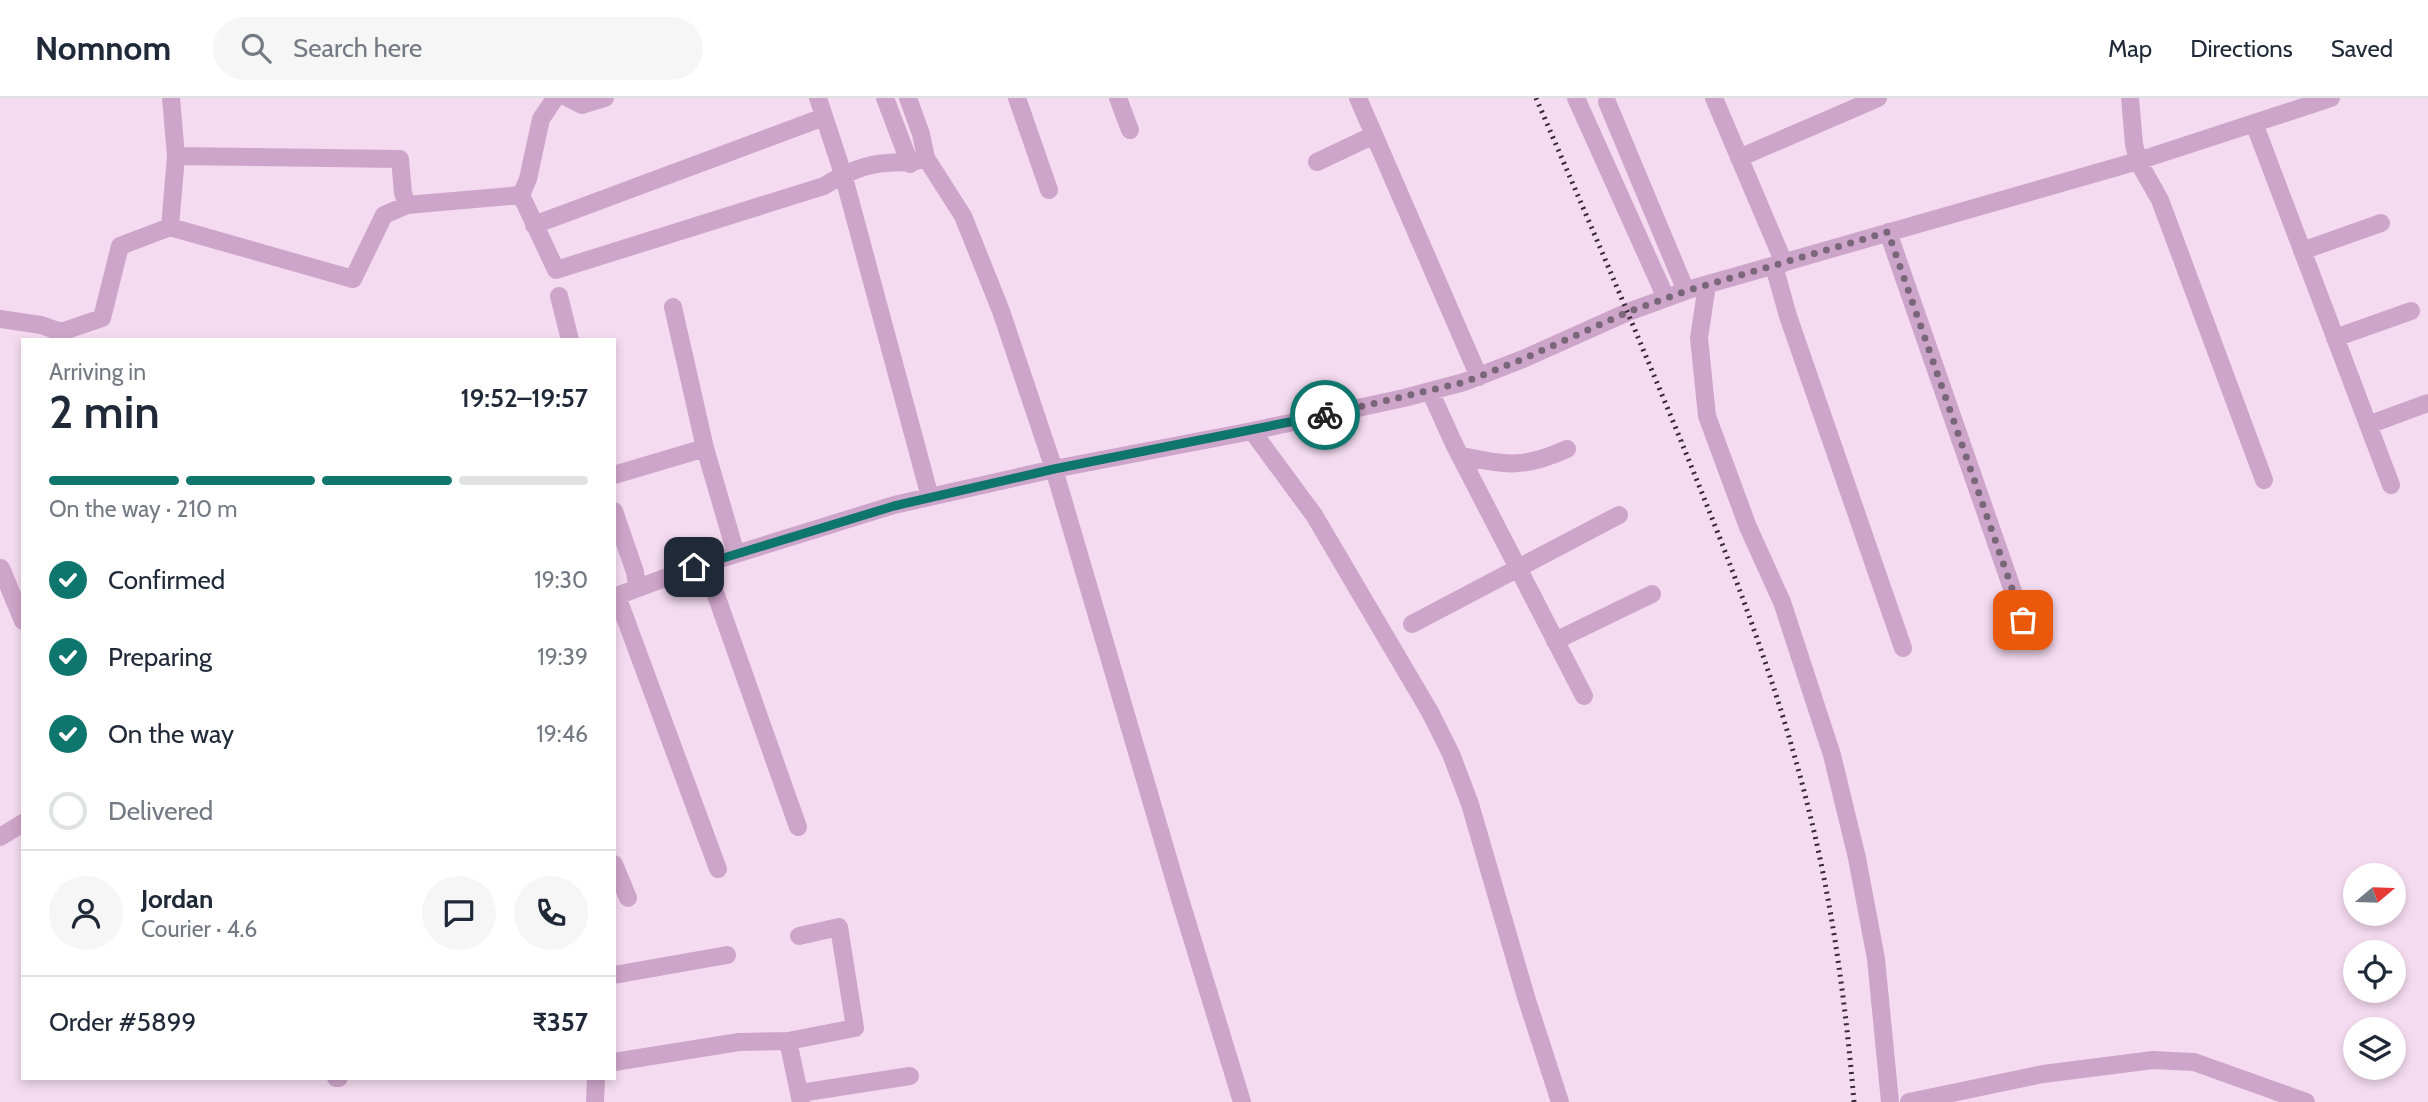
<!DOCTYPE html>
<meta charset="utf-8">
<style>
:root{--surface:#fff;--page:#f6f6f7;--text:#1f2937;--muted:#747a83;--line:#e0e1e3;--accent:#0f766e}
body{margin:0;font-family:Cabin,sans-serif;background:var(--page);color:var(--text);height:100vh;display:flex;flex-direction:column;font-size:26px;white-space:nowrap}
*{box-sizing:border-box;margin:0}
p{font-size:23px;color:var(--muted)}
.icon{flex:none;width:38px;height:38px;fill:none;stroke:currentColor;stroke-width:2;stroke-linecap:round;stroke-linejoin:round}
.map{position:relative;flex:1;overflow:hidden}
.side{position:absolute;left:21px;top:240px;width:595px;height:742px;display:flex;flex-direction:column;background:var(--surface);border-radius:0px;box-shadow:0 4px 10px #0003}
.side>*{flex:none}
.needle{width:46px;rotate:71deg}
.tools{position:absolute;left:2343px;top:765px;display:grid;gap:14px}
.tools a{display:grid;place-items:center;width:63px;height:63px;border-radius:50%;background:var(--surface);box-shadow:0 4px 10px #0003;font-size:35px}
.pin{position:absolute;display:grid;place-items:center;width:60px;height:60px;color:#fff;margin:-30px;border-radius:14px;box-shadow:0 4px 10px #0006}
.courier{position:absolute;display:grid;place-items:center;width:70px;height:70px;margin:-35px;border:5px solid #0f766e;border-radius:50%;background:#fff;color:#222;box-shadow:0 2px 9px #0007}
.headline em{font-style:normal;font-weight:600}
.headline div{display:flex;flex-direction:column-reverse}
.headline{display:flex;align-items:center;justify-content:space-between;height:119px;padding:0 28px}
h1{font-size:46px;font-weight:600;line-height:52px}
.bar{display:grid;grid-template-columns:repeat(4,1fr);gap:10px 7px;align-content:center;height:84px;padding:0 28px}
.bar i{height:9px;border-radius:5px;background:var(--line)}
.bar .current{background:var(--accent)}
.bar p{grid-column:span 4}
.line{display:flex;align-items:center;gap:18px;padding:0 28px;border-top:2px solid var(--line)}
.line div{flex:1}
.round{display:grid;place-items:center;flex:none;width:74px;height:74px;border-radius:37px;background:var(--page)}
ol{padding:0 28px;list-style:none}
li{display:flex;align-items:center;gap:21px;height:77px}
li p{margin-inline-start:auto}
li .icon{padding:7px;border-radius:50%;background:var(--accent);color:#fff;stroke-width:4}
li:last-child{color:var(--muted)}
li i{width:38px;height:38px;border:4px solid var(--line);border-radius:50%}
header{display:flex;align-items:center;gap:42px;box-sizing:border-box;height:98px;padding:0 35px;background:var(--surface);border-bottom:2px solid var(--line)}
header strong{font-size:33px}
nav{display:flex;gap:38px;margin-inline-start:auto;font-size:24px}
.search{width:490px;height:63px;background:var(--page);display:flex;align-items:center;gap:18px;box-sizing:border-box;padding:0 24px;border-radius:38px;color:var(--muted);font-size:26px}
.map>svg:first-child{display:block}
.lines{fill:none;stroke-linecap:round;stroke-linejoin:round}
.minor{stroke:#cea5ca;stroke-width:18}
.rail{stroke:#382739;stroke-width:5;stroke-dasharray:2 5;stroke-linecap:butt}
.done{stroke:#7a6679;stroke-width:7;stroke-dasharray:0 12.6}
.route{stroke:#0f766e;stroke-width:9}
</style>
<header>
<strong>Nomnom</strong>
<div class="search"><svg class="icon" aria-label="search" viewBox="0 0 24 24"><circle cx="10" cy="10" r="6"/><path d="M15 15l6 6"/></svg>Search here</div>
<nav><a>Map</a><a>Directions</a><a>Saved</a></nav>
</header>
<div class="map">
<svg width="2428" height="1004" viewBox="0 0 2428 1004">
<rect width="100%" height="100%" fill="#f5dbf0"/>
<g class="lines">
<path class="minor" d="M568,0L582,7L605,0
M818,0L843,76L930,399
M885,0L910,66
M908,0L921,36L926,60
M1017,0L1049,92
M1118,0L1130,32
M1358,0L1479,279
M1576,0L1666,200
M1714,0L1784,165
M2130,0L2134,46L2138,63L2160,102L2264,382
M1607,4L1686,193
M2254,25L2391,387
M176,58L400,61L403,95L407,107
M1739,60L1878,0
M1317,64L1374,37
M521,97L528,81L541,21L555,0
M534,127L824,19
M170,129L176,58L171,0
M1888,134L2023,522
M2302,153L2381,125
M1774,168L1788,218L1903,550
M1707,187L1699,240L1707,318L1748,429L1782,504L1832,657L1857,760L1876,861L1890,1004
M559,198L570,242
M0,221L41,227L61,234L102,220L120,148L170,129L353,181L384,117L407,107L521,97L556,172L824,88C843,76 865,66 887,65C905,63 907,67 926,60L963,118L1001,213L1054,371L1180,801L1242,1004
M2335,240L2411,213
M1430,293L1454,346L1584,598
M2368,327L2428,305
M1252,333L1314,417L1430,614L1451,656L1470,706L1526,899L1560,1004
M705,350L736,456
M1461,358C1507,367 1522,371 1567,351
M614,377L705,350L673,209
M614,413L635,474L637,490
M705,466L798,729
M1,470L23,523
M617,498L718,771
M614,499L694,469L894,407L1054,371L1252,333L1404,300L1464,284L1523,261L1628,214L1691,191L2138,63L2331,0
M1412,526L1619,417
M1555,543L1652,496
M0,739L23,725
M614,766L628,800
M614,877L727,857
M788,943L855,930L839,829L799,838
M614,964L739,944L788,943L801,1004
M336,980H339
M800,995L910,978
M595,1004L596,980
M1909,1004L2043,976L2153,962L2194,964L2306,1004"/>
<path class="rail" d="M1536,0C1585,114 1634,228 1681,343C1732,468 1781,594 1812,725C1834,817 1846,910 1854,1004"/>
</g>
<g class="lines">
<path class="done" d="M1325,317L1465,284L1523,261L1628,214L1686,193L1888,134L2023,522"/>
<path class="route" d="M694,469L894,408L1054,371L1325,317"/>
</g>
</svg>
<div class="tools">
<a><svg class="needle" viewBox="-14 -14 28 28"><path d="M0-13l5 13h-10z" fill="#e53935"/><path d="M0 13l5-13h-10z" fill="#747a83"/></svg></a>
<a><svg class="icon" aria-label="locate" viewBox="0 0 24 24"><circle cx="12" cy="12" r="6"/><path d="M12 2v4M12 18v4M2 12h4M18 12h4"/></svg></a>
<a><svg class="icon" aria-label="layers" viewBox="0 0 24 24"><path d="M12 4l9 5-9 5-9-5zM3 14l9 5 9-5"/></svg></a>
</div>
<div class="pin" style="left:2023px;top:522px;background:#ea580c"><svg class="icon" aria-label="bag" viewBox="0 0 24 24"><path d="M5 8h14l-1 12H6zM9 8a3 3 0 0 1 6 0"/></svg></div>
<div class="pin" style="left:694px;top:469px;background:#1f2937"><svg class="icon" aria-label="home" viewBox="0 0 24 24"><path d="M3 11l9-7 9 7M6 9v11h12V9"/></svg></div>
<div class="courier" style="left:1325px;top:317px"><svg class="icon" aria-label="bike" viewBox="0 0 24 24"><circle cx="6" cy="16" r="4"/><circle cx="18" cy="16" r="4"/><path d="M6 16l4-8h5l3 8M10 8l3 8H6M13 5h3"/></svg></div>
<section class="side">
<div class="headline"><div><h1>2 min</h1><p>Arriving in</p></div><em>19:52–19:57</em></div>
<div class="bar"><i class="current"></i><i class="current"></i><i class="current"></i><i></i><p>On the way · 210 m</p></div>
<ol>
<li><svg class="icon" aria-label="check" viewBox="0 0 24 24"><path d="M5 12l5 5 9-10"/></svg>Confirmed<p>19:30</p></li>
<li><svg class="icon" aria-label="check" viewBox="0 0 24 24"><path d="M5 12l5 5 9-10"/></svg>Preparing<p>19:39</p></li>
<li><svg class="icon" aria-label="check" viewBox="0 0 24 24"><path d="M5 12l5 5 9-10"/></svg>On the way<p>19:46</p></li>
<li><i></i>Delivered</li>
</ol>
<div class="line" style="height:126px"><a class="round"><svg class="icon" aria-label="person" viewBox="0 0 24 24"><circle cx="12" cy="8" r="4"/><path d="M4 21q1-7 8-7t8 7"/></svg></a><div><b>Jordan</b><p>Courier · 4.6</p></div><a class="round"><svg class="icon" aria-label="chat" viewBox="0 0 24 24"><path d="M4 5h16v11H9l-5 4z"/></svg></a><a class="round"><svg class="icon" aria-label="phone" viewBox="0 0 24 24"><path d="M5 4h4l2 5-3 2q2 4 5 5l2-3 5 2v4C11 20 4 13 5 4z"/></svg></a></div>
<div class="line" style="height:91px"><div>Order #5899</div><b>₹357</b></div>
</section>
</div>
